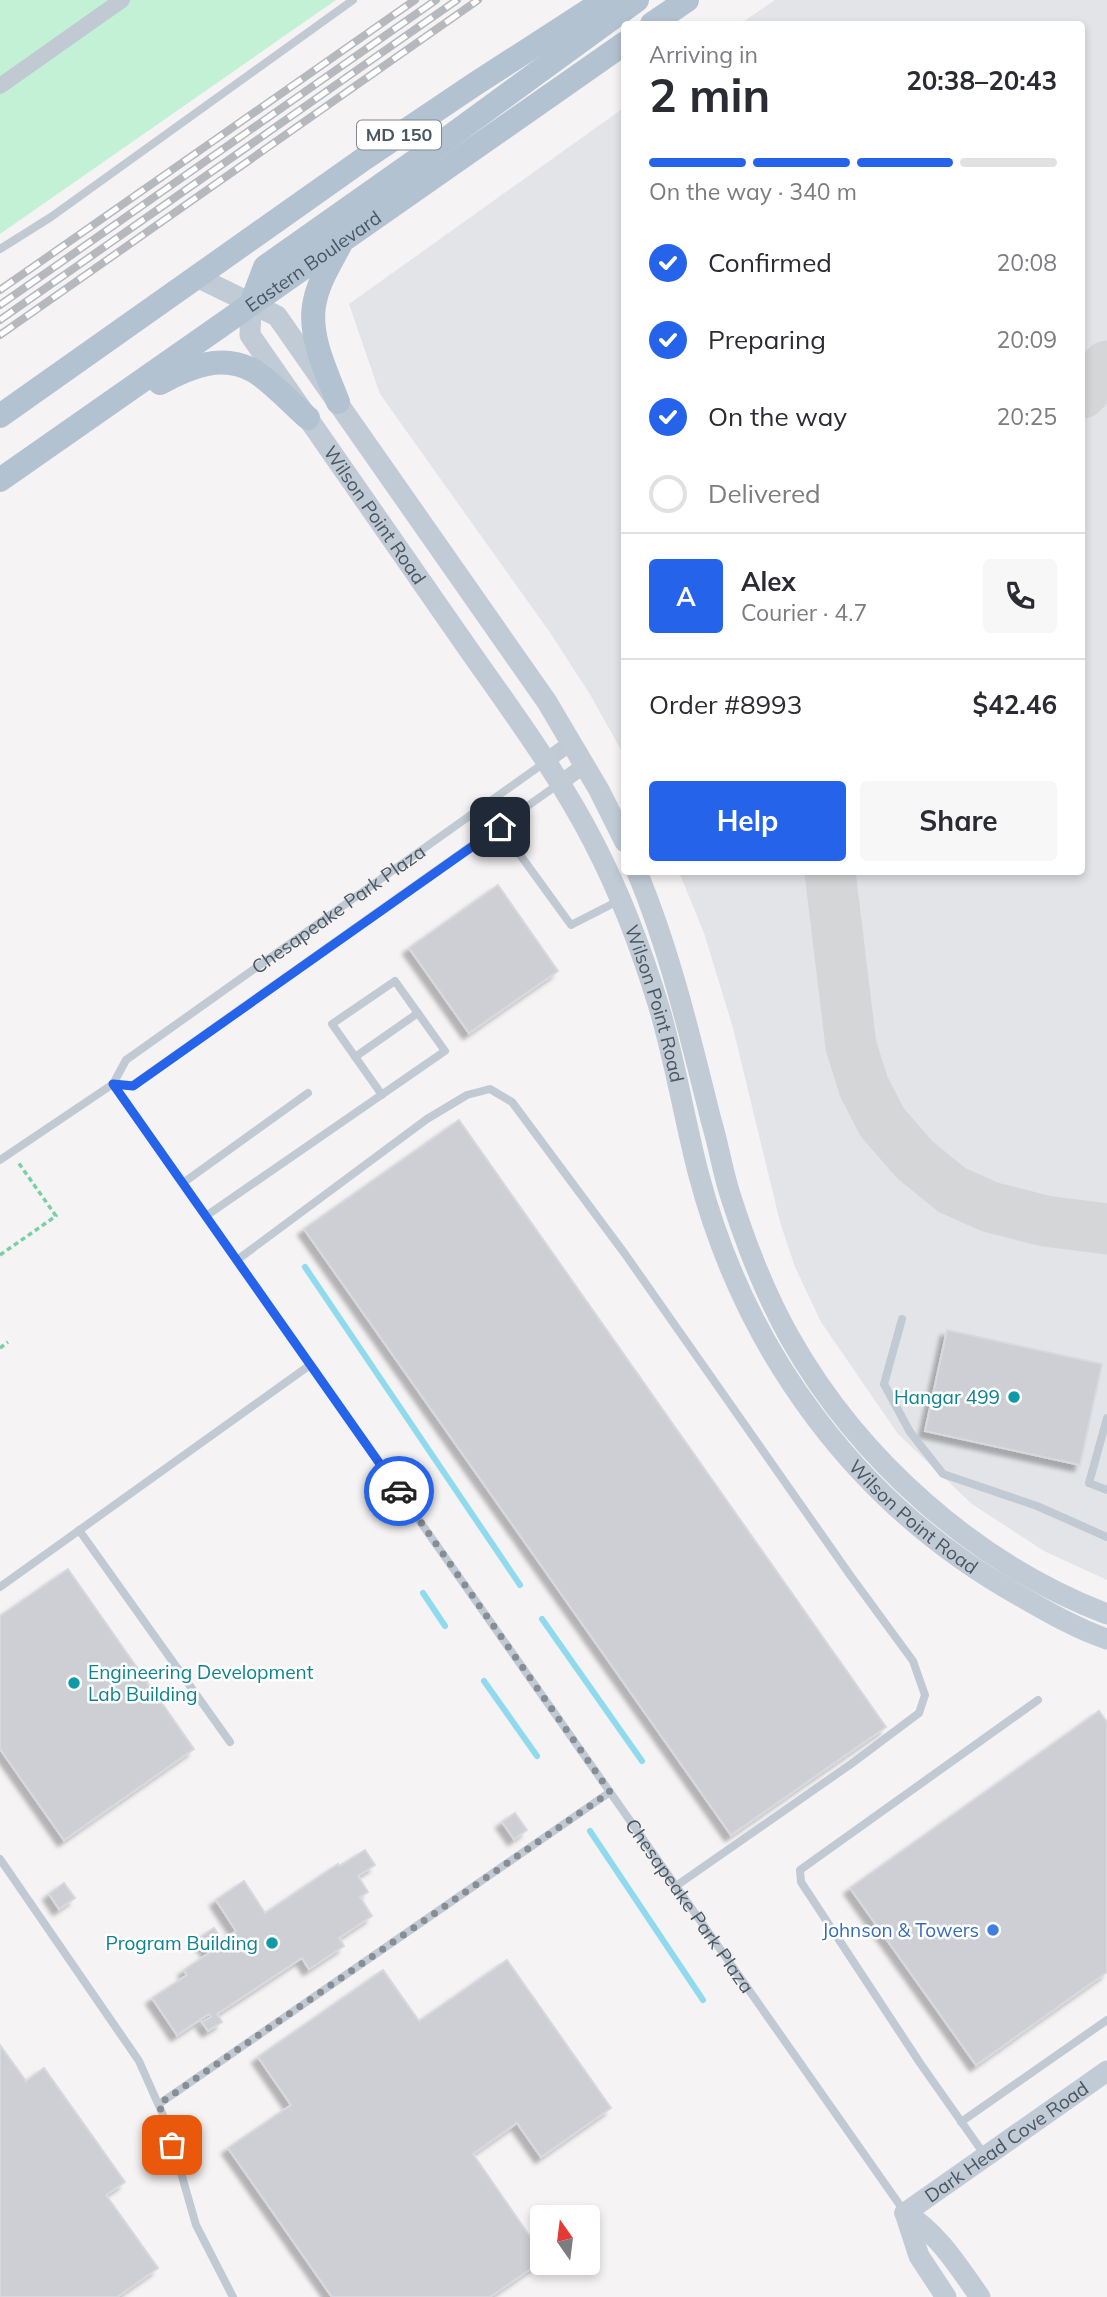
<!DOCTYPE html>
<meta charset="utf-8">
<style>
:root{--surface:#fff;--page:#f7f7f7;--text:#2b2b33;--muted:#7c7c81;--line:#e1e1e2;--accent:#2563eb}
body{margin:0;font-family:Mulish,sans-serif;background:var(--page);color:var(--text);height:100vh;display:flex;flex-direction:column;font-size:26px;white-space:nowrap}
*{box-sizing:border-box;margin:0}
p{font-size:23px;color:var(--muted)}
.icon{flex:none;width:38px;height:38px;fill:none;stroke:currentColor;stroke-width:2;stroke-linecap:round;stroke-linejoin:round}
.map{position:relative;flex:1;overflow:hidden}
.sheet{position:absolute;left:621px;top:21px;width:464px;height:854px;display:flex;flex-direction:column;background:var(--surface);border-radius:7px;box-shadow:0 4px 10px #0003}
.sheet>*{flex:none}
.needle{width:46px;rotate:346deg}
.fabs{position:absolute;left:530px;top:2205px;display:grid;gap:14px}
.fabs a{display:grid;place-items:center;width:70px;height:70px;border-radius:7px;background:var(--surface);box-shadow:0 4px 10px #0003;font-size:35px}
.pin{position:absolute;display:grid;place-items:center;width:60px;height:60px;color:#fff;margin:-30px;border-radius:14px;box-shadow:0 4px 10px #0006}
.courier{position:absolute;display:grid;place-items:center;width:70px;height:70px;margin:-35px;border:5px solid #2563eb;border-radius:50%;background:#fff;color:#222;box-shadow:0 2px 9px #0007}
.overview em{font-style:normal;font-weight:700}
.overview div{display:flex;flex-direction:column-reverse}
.overview{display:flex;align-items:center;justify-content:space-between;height:119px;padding:0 28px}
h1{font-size:46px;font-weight:700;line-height:52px}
.bar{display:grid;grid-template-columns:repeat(4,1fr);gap:10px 7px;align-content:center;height:84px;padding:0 28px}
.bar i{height:9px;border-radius:5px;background:var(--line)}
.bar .selected{background:var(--accent)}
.bar p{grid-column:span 4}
.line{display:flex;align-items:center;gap:18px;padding:0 28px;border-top:2px solid var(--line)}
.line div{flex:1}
.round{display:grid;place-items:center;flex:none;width:74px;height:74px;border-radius:7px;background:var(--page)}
ol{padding:0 28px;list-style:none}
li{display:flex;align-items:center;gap:21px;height:77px}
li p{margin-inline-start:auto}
li .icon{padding:7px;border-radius:50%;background:var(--accent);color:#fff;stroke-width:4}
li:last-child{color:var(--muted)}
li i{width:38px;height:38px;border:4px solid var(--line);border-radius:50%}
.primary-button{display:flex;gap:14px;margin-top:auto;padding:14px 28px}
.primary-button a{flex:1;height:80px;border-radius:7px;background:var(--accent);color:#fff;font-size:28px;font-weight:700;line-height:80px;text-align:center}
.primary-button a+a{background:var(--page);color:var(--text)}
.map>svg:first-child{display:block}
.airport{fill:#e2e4e7}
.green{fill:#c3f1d5}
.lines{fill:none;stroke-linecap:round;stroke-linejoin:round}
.stream{stroke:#90daee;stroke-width:6}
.taxiway{stroke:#d5d6d8;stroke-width:51}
.building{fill:#cdcfd5;stroke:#d7d9de;stroke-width:2;filter:url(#shadow)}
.path{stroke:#7ad0a6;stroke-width:3.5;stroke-dasharray:5 3.5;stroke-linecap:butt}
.lane{stroke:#c1cad2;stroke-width:8}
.street{stroke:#c1cad2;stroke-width:16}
.secondary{stroke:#c1cbd6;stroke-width:21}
.primary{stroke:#b3c2d1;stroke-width:24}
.rail-casing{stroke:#b5b8bd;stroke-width:8}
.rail{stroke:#fff;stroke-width:5;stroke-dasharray:16;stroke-linecap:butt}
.done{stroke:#868d94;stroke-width:7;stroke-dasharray:0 12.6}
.route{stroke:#2563eb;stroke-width:9}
.culture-dot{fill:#0f9aa8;stroke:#fff;stroke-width:2.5}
.shop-dot{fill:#3f7fe0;stroke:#fff;stroke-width:2.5}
.labels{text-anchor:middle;stroke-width:5;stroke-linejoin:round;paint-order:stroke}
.shield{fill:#fff;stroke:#808990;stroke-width:2}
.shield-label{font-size:18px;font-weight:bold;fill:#4a5661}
.street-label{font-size:19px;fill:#4a5661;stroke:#fff}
.culture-label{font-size:19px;fill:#0d838f;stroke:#fff;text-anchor:end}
.shop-label{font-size:19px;fill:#366cbe;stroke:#fff;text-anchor:end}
</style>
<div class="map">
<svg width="1107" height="2297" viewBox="0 0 1107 2297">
<defs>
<filter id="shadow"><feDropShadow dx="-6" dy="6" stdDeviation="2" flood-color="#0004"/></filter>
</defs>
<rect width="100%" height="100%" fill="#f5f3f3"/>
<path class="airport" d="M775,0H1107V1580L1044,1551L972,1504L898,1434L821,1322L795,1267L780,1222L733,1028L704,933L679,872H1082V24H740Z
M625,107V757L591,696L551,634L380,394L349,304Z"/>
<path class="green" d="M0,0H336L0,234Z"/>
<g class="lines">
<path class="stream" d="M305,1267L520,1585
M423,1593L445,1626
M542,1619L642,1761
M484,1681L537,1756
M590,1831L703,2000"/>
<path class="taxiway" d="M1082,393L1107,366
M830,872L851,1046L864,1087L882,1122L915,1160L952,1190L990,1207L1045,1221L1107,1229"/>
</g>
<path class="building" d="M498,885L558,971L469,1033L409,948Z
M459,1120L886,1727L731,1835L304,1229Z
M947,1330L1102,1364L1080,1465L925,1431Z
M68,1569L194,1749L64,1840L0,1749V1616Z
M1099,1711L1107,1722V1972L976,2065L850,1888Z
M515,1813L527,1830L514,1839L502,1822Z
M365,1850L375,1865L358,1876L368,1892L360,1897L372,1916L339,1938L344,1946L309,1969L302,1958L217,2014L222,2022L208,2031L202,2022L211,2017L209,2014L177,2035L152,1998L187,1975L184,1970L209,1953L199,1938L214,1928L222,1940L236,1931L216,1900L244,1881L265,1913L338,1864L339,1866Z
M64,1883L75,1898L59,1909L49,1894Z
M507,1960L611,2108L541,2157L517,2123L473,2154L542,2254V2261L490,2297H332L228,2148L291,2105L258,2057L383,1970L419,2021Z
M0,2045L26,2081L44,2068L125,2182L106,2195L158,2268L117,2297H0Z"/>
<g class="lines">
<path class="path" d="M0,1255L56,1216L18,1162
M0,1348L8,1342"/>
<g class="lane">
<path d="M0,249L51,217L353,0"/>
<path d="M484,805L571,925L618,901"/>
<path d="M355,1057L418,1013"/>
<path id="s1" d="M113,1084L904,2211"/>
<path d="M113,1084L133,1085L560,783"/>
<path id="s2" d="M0,1160L113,1084L126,1060L544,763"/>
<path d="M183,1183L308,1093"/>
<path d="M206,1216L445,1051L395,981L332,1024L382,1095"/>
<path d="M237,1260L427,1119L467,1095L490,1089L512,1102L625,1254L850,1575L913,1661L925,1695L919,1713L851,1764L676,1886"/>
<path d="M902,1319L884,1384L910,1432L943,1474L1037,1506L1107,1537"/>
<path d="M1107,1418L1089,1483L1107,1490"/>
<path d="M79,1530L230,1742"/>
<path d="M0,1587L310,1365"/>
<path d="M0,1859L139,2061L167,2124L196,2225L233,2297"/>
<path d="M159,2104L610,1792"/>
<path d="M961,2122L1107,2020"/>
<path d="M984,2154L920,2063L801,1882L800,1870L1038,1700"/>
</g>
<path class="street" d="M0,86L122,0
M546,761L572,742
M560,783L585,765"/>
<g class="secondary">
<path d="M197,277L277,316L547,702L599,790L625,842"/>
<path id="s3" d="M251,304L250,335C321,437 391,538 462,640C508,706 557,771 594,843C621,895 642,951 659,1007C675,1061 684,1117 698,1172C745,1352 857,1505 1020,1596C1048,1612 1077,1629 1107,1639"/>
<path d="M637,872C670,951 690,1036 711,1120C718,1143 722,1168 729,1191C745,1242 764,1292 790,1338C859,1460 976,1564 1107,1614"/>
<path id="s4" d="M905,2213L1107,2071"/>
<path d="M905,2213C938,2233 958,2266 980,2297"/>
<path d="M905,2213L919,2256L946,2297"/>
</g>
<g class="primary">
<path d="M652,24L687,0"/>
<path d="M251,304L265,267L452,135L637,0"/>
<path d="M160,383C189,367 222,353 254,371C271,381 292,404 308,418"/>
<path d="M338,402C327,373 309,338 314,306C317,284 330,264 340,245"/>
<path d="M0,416L365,158L475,84L605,0"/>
<path id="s5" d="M0,480L625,43"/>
</g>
<defs>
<path id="rail" d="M0,290L415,0
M0,305L436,0
M0,320L457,0
M0,335L478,0"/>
</defs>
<use href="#rail" class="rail-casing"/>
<use href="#rail" class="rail"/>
</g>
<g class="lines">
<path class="done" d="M172,2145L159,2104L610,1792L399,1491"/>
<path class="route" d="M399,1491L113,1084L133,1086L500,827"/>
</g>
<g class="culture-dot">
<circle cx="1014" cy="1397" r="7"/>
<circle cx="74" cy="1683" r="7"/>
<circle cx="272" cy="1943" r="7"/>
</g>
<circle class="shop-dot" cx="993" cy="1930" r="7"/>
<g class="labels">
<rect class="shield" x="357" y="120.5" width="84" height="29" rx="5"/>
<g class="shield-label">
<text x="399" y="141">MD 150</text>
</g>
<g class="street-label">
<text dy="7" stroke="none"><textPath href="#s5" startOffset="382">Eastern Boulevard</textPath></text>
<text dy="7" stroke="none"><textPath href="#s3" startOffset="250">Wilson Point Road</textPath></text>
<text dy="7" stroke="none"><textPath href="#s2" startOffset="424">Chesapeake Park Plaza</textPath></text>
<text dy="7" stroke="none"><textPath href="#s3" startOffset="817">Wilson Point Road</textPath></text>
<text dy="7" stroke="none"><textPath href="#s3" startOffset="1405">Wilson Point Road</textPath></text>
<text dy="7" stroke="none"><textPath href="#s1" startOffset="1004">Chesapeake Park Plaza</textPath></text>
<text dy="7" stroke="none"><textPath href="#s4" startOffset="124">Dark Head Cove Road</textPath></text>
</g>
<g class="culture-label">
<text x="1000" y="1404">Hangar 499</text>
<text x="88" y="1679" text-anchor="start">Engineering Development<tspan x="88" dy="22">Lab Building</tspan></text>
<text x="258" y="1950">Program Building</text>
</g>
<g class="shop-label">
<text x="979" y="1937">Johnson &amp; Towers</text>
</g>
</g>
</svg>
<div class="fabs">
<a><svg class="needle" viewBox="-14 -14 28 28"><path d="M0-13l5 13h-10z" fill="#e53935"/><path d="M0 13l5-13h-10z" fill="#7c7c81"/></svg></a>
</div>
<div class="pin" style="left:172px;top:2145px;background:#ea580c"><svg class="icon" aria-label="bag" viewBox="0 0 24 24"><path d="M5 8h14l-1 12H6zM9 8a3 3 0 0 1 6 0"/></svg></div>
<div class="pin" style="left:500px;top:827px;background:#1f2937"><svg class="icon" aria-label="home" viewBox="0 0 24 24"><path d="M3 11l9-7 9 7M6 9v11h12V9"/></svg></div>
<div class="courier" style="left:399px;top:1491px"><svg class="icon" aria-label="car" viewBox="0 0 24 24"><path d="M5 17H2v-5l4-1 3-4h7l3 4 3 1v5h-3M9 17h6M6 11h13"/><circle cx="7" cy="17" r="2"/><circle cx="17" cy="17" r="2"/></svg></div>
<section class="sheet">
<div class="overview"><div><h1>2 min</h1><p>Arriving in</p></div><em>20:38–20:43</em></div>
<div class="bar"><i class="selected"></i><i class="selected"></i><i class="selected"></i><i></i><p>On the way · 340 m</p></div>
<ol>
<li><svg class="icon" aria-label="check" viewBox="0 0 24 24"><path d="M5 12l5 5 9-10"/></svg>Confirmed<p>20:08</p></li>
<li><svg class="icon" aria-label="check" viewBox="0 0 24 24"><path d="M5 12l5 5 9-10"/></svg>Preparing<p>20:09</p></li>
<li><svg class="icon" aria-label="check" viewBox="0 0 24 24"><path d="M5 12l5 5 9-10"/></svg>On the way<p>20:25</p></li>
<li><i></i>Delivered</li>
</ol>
<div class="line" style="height:126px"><b class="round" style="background:var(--accent);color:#fff">A</b><div><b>Alex</b><p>Courier · 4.7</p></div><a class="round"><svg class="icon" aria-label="phone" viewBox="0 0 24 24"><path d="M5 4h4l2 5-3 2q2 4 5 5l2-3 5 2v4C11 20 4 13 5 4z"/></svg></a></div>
<div class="line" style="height:91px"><div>Order #8993</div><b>$42.46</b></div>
<div class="primary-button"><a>Help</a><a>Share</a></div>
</section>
</div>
